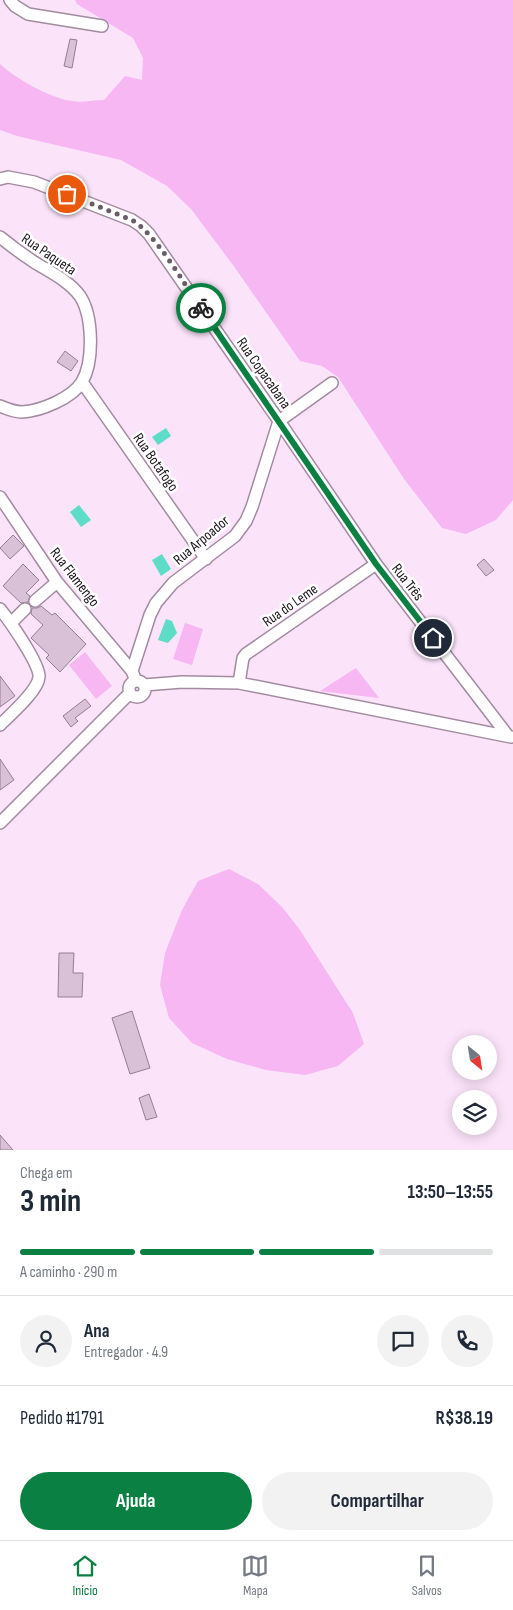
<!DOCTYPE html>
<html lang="pt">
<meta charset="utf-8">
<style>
:root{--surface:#fff;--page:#f2f2f3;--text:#1f2937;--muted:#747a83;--line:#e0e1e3;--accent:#0b8043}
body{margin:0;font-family:"Sofia Sans Condensed",sans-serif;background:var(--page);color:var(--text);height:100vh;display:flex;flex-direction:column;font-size:19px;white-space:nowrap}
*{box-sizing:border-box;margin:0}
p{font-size:16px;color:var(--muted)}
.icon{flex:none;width:28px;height:28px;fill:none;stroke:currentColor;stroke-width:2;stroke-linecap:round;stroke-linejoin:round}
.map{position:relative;height:1150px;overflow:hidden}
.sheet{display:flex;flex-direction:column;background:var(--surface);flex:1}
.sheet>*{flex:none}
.needle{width:32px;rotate:150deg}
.controls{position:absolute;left:452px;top:1035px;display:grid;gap:10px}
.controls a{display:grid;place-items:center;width:45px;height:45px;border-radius:50%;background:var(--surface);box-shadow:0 2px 12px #0003;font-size:25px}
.pin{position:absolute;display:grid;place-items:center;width:42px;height:42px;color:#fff;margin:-21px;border:2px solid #fff;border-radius:50%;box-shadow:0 1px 5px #0007}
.courier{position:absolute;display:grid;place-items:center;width:50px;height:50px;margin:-25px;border:4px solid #0b8043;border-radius:50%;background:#fff;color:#222;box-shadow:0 1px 6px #0007}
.headline em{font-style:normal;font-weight:700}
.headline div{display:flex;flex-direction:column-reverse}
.headline{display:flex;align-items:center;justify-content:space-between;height:85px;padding:0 20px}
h1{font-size:32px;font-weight:700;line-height:38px}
.bar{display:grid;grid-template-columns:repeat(4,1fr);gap:8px 5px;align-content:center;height:60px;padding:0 20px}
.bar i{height:6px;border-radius:4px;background:var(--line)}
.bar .selected{background:var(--accent)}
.bar p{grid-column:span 4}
.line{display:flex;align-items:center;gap:12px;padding:0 20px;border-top:1px solid var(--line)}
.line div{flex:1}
.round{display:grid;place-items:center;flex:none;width:52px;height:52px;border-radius:26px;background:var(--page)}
.button{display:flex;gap:10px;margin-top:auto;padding:10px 20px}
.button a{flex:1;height:58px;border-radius:30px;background:var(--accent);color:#fff;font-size:20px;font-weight:700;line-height:58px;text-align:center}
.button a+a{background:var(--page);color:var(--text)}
.menu{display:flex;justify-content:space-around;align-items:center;height:70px;border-top:1px solid var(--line);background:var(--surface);font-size:14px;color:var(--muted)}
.menu a{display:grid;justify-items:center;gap:2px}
.menu .selected{color:var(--accent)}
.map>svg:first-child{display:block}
.green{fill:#f6b7f2}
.water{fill:#5dddc8}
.building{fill:#d9c1d7;stroke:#957f94}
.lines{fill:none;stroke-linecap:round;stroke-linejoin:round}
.minor-casing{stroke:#a28ba0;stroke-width:14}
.minor{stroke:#fff;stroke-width:11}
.done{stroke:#6a5c69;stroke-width:5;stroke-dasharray:0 9}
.route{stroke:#0b8043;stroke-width:6}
.labels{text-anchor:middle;stroke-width:5;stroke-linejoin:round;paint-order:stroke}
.street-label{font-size:15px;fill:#1c131b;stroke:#fff}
</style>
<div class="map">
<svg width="513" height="1150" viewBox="0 0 513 1150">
<rect width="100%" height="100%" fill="#fbe3f9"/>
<path class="green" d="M75,0H513V500L496,520L466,534L442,528L404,479L338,377L322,366L300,361L233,265L191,209L167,186L121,160L17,136L0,130V64C16,79 50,98 72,101C82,103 94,100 104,100L125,76L142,80L143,58L133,38L77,4Z
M185,623L203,629L192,665L173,659Z
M85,652L112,686L96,699L69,665Z
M356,668L379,698L320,691Z
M229,869L258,884L282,907L300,930L353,1013L364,1044L338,1066L305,1075L266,1070L227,1059L192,1043L169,1018L160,985L165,953L182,910L198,881Z"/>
<path class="water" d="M166,428L171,436L158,445L152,437Z
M79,505L91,520L81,527L70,512Z
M162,554L171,569L161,576L152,560Z
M166,619L172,621L177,633L168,643L158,640Z"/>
<path class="building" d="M70,39L77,40L72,68L64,66Z
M65,351L78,361L71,371L57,362Z
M13,535L24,546L10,559L0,548Z
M484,559L494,570L486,576L477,565Z
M23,564L39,580L26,593L30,596L28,602L21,603L3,586Z
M41,606L52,615L55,613L86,644L60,672L46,658L49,655L31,638L43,625L31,614L32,608H37Z
M0,676L15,696L0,707Z
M85,699L91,706L75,718L78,721L71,727L63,716Z
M0,759L14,780L0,790Z
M59,953H74L73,973H83L82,997H58Z
M132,1011L150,1068L130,1074L112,1018Z
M149,1094L157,1117L146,1120L139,1098Z
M0,1135L13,1150H0Z"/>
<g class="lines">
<defs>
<path id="minor" d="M10,0L15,6L28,14L102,26
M0,179L8,177L34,182L132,220L141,226L149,234L279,421L376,564L508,736
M0,237C11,246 22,254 34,262C50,272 69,281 80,296C93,316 94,361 82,382C72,398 41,411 22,412C14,412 7,409 0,406
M82,382L206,559
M0,497L57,582L132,671
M35,601L57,582
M0,609C9,620 40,664 39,677C38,691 10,715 0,725
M11,623L25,609
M136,681L132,671L150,615L156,603L173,583L235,536L246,521L252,507L279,421L332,383
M129 689a8 8 0 1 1 16 0a8 8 0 1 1-16 0Z
M239,683L243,658L246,654L376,564
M144,685L182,682L239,683L511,737
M0,823L130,693"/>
</defs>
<use href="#minor" class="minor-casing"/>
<use href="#minor" class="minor"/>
</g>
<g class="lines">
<path class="done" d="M67,194L132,220C157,235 183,283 201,308"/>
<path class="route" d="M201,308L376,564L433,638"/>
</g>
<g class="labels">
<g class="street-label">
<text transform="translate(49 254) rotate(34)" y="5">Rua Paqueta</text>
<text transform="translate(264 373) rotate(55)" y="5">Rua Copacabana</text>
<text transform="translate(156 462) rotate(55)" y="5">Rua Botafogo</text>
<text transform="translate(201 540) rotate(-40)" y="5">Rua Arpoador</text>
<text transform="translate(75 577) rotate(52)" y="5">Rua Flamengo</text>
<text transform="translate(408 582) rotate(52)" y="5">Rua Três</text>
<text transform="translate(290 605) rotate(-35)" y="5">Rua do Leme</text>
</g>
</g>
</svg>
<div class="controls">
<a><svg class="needle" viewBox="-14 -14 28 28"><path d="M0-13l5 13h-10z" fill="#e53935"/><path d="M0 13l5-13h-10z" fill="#747a83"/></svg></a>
<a><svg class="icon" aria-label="layers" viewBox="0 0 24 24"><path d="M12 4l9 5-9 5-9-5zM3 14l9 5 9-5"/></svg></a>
</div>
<div class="pin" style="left:67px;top:194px;background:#ea580c"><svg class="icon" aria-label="bag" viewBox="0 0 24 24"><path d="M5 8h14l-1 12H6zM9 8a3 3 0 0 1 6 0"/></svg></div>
<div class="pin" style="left:433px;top:638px;background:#1f2937"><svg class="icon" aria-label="home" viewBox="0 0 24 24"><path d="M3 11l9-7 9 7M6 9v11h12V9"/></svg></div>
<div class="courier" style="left:201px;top:308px"><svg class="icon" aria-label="bike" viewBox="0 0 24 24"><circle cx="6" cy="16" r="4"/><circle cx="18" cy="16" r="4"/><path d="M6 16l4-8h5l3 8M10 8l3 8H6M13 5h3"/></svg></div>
</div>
<section class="sheet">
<div class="headline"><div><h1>3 min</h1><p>Chega em</p></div><em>13:50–13:55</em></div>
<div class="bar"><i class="selected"></i><i class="selected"></i><i class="selected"></i><i></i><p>A caminho · 290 m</p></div>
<div class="line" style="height:90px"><a class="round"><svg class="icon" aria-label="person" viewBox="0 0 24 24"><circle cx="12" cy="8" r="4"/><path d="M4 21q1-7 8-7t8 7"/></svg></a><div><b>Ana</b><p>Entregador · 4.9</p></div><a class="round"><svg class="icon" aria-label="chat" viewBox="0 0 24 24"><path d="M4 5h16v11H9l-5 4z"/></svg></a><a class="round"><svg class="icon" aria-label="phone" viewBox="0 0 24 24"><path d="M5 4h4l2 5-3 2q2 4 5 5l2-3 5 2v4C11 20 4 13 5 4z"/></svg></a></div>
<div class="line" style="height:65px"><div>Pedido #1791</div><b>R$38.19</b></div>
<div class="button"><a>Ajuda</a><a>Compartilhar</a></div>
</section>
<nav class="menu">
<a class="selected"><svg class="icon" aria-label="home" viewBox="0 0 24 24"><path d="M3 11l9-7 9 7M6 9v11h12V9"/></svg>Início</a>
<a><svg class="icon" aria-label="map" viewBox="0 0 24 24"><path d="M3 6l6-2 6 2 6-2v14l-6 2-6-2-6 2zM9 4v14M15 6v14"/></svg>Mapa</a>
<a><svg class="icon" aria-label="saved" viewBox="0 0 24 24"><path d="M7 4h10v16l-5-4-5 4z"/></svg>Salvos</a>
</nav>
